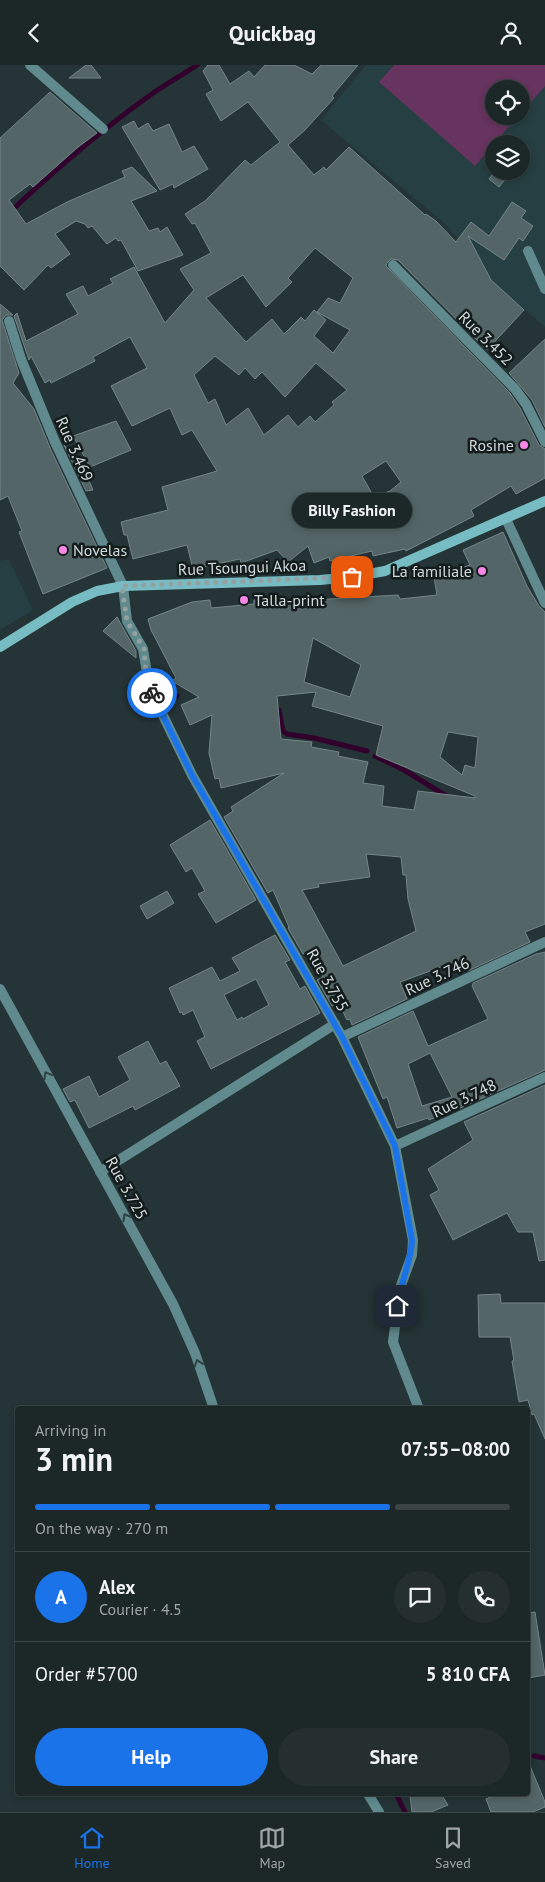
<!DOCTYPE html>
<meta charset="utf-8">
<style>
:root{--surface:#1c2728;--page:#252f30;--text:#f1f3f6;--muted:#a0a5a8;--line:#3a4445;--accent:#1a73e8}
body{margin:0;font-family:"PT Sans",sans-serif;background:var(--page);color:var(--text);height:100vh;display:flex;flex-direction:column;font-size:19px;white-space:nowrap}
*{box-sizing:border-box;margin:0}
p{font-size:16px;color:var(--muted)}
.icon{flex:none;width:28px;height:28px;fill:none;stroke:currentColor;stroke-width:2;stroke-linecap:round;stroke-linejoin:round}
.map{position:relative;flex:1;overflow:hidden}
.details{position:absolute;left:15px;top:1341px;width:515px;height:390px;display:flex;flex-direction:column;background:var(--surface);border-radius:5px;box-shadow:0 2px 8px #0003,0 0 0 1px var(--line)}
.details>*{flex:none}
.fabs{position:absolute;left:485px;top:15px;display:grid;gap:10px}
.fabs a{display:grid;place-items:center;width:45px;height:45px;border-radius:50%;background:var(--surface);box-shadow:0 2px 8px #0003,0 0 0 1px var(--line);font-size:25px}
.pin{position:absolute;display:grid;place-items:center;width:42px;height:42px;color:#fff;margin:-21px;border-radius:10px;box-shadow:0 2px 8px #0006}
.courier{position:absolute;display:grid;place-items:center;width:50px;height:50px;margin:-25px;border:4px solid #1a73e8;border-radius:50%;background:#fff;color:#222;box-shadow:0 1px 6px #0007}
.bubble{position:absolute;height:35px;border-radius:18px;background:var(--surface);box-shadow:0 2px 8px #0003,0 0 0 1px var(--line);font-size:16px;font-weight:700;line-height:35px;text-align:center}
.overview em{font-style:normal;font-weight:700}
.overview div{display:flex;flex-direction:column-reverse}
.overview{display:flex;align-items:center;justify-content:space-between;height:85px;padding:0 20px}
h1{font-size:32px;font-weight:700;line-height:38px}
.bar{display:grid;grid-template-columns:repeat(4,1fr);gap:8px 5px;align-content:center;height:60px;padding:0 20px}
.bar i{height:6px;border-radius:4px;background:var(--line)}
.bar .current{background:var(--accent)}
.bar p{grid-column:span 4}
.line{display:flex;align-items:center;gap:12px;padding:0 20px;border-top:1px solid var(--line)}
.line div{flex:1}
.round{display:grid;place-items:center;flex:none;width:52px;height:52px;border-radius:26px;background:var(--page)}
.button{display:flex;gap:10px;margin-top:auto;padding:10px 20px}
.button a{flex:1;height:58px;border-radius:30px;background:var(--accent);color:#fff;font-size:20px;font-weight:700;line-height:58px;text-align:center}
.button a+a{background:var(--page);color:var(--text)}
header{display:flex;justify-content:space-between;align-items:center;height:65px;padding:0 20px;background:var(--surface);font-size:22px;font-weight:700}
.menu{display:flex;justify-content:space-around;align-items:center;height:70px;border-top:1px solid var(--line);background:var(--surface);font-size:14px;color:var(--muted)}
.menu a{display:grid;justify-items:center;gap:2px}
.menu .current{color:var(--accent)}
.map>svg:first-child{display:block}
.built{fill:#263f42;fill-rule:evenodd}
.green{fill:#66345f}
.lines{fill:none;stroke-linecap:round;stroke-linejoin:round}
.stream{stroke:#32002d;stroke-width:5}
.building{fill:#536566;stroke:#748688;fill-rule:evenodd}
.minor{stroke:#608a8e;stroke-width:10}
.tertiary{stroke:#608a8e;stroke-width:10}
.secondary{stroke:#77bcc2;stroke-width:10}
.oneway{stroke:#2f4243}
.done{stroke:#95a1a1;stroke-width:5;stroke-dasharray:0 9}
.route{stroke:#1a73e8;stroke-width:6}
.poi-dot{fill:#f987e8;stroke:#141b1b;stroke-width:2}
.labels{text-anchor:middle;stroke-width:5;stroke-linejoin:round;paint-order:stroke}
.street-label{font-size:16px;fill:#d1dbdb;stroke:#141b1b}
.poi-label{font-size:16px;fill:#d1dbdb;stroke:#141b1b;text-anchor:end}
</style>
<header><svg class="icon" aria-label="back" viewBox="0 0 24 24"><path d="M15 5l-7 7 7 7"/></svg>Quickbag<svg class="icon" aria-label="person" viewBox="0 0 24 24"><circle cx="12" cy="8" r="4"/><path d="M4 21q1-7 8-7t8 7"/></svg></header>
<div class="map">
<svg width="545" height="1747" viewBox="0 0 545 1747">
<rect width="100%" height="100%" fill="#253436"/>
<path class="built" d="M366,0H545V262L491,216L467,184L444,158L321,55ZM494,24H521V51H494ZM494,79H521V106H494Z
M9,494L33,545L0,565V496Z"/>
<path class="green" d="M394,0H545V21L521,48V24H494V51H518L475,101L379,17Z"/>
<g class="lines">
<path class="stream" d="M11,146C55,105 100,66 149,31C164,20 181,11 197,0
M155,618L177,631
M279,645L283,666L287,669L314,673L367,686
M375,691L404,705L448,732
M534,1691L545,1693
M396,1729L405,1747"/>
</g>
<path class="building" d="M86,0H91L101,13H69Z
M208,0H219L230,19L249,6L254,12L265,0H294L312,9L321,0H358L332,31L334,33L305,65L288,80L314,110L324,102L326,105L349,82L425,150L426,149L436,156L456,177L471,157L489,171L512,137L526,146L521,153L533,161L523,176L519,173L504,195L468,171L491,215L524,245L487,285L398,195L391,194L387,198L386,201L510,328L520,343L539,380L545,384V413L516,429L511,421L471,445L474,451L406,486L405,484L373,491L372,486L330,496L329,492L314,498L308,481L288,497L277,485L241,498L240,494L193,504L187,480L133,494L127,470H124L121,457L168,445L162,422L217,406L192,365L182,370L170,343L132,361L111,321L147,303L130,272L93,292L95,296L51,318L50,315L45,318L31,291L29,295L14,251L17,248L26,276L78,249L66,229L83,221L88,231L113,218L110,214L134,202L165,258L194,225L180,204L211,188L195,158L192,159L185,149L205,136L245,95L251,100L280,77L248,37L221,56L206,29L213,25L203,6ZM315,183L353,213L340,238L328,233L317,247L350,265L333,288L314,271L326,255L314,245L305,256L301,252L284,269L272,254L246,277L206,233L243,210L266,242L292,217L288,213ZM215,291L239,310L245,303L255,314L262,307L285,332L316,298L347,325L332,337L334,340L315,357L310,351L298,362L288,350L264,370L248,343L226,360L215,334L208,338L194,310ZM386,396L401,417L390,426L374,432L362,411Z
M50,27L97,68L78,82L33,122L30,119L9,135L26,159L67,137L125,112L122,106L132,102L157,126L131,136L149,166L158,163L160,167L167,162L183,190L138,206L121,175L118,176L116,173L107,179L92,161L88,163L85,159L76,156L55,169L70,189L51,203L48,200L24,225L0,201V73Z
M134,56L138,64L148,58L153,66L169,59L182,87L194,81L208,104L174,123L173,119L160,125L122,62Z
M495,106H512L499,122L489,114Z
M0,239L13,250H6L2,255L19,308L13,318L34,344L51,385L107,503L43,529L19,467L22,466L8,431L0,435Z
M545,274V362L532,335L509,308Z
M116,356L131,385L90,402L73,371Z
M64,380L84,404L93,425L86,426Z
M503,467L527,521L539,541L545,547V859L525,867L530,877L468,906L463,894L400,917L407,934L352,960L350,954L347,955L339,938L332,941L317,915L323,912L308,887L303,889L288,863L289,862L273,825L268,828L224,752L233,746L231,742L284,708L221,723L219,713L215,714L209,688L212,650L190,660L181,640L199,632L172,616L176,613L151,565L148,554L192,537L210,535L211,543L254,539V535L296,536L398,530L400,534L437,530L434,512L470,500L463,485ZM313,573L361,600L350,632L304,617ZM316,627L312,641L383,661L376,690L475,731V733L418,726L414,745L382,741L384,721L363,718L368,697L338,691L339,687L311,682L312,677L281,674L277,631ZM448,667L478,672L475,703L465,700L462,710L440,692ZM366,789L401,792L403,810H406L408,834L416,866L343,901L302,825L319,822L318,819L370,812Z
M117,552L136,586V593L103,566Z
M210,755L256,835L216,858L198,829L205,826L192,803L186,807L170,780Z
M167,826L174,838L147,854L140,841Z
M275,870L290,895L285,897L300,924L305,921L320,948L211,1004L197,976L205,972L193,945L183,950L182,947L180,948L169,923L212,902L220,916L240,906L232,893ZM256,914L269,940L243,954L242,952L237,955L224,930Z
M545,887V1005L458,1044L457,1043L429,1055L428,1053L397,1063L387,1032L383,1034L358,972L413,946L428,981L488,954L472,921L473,918L536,889ZM430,988L452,1032L422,1041L408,999Z
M148,976L160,999L166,996L180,1021L135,1045L133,1041L89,1063L75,1035L70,1037L63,1024L89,1011L99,1032L130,1015L118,992Z
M545,1020V1195L539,1196L533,1167H518L507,1148L453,1175L430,1130L439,1125L428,1104L473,1075L464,1057Z
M500,1229L501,1238H545V1374L534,1349L532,1350L528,1335L519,1337L512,1296H514L510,1272H479L478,1230Z
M535,1547L545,1610L528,1613V1548Z
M528,1696L545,1737V1742L533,1747H491L486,1734L498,1729H528Z
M416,1729H441L448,1740L431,1747H412L410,1731Z"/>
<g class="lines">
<path class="minor" d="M30,0L103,64
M528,186L545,224
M393,200L515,324L526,339L545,377
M9,256L21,294L55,377L123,521L127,556L143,584L149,620L155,634L192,710L342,972L395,1081L413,1175L412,1190L400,1223L393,1277L419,1344
M506,454L545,538
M342,972L545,877
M395,1081L545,1012
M100,1107L335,959"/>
<path class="tertiary" d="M0,924L173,1239L195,1288L214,1344
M368,1729L379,1747"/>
<path class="secondary" d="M0,582L72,537L97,526L123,521L320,515L352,512L385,506L545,436"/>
</g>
<defs><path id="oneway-chevron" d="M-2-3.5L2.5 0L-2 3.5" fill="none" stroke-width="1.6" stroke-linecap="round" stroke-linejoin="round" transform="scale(1.25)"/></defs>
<g class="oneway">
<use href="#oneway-chevron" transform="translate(47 1010) rotate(-119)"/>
<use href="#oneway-chevron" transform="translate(126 1152) rotate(-120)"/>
<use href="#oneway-chevron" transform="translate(198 1298) rotate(-109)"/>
</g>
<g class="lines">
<path class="done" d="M152,628L146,609L144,584L127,556L122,521L352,512"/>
<path class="route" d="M152,628L192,710L342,972L395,1081L412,1175C411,1198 400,1219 397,1241"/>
</g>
<g class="poi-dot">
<circle cx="524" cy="380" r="5"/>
<circle cx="63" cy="485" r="5"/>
<circle cx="482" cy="506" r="5"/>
<circle cx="244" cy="535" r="5"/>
</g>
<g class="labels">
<g class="street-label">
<text transform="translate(486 273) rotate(45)" y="6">Rue 3.452</text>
<text transform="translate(75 384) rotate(66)" y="6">Rue 3.469</text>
<text transform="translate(242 502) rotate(-2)" y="6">Rue Tsoungui Akoa</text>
<text transform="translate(437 911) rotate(-25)" y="6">Rue 3.746</text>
<text transform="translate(328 915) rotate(61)" y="6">Rue 3.755</text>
<text transform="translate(464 1033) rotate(-25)" y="6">Rue 3.748</text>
<text transform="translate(127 1123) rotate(61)" y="6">Rue 3.725</text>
</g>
<g class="poi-label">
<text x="514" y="386">Rosine</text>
<text x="73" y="491" text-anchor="start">Novelas</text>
<text x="472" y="512">La familiale</text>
<text x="254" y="541" text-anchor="start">Talla-print</text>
</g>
</g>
</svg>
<div class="fabs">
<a><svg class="icon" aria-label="locate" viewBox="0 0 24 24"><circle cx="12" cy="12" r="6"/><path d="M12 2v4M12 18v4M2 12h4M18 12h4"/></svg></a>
<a><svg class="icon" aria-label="layers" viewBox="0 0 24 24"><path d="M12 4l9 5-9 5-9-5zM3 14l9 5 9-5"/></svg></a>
</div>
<div class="pin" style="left:352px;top:512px;background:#ea580c"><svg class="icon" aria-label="bag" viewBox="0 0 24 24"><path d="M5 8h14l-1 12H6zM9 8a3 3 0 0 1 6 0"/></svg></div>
<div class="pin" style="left:397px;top:1241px;background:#1f2937"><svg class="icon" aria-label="home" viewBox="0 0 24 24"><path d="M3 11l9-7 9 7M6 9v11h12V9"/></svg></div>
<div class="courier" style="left:152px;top:628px"><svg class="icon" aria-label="bike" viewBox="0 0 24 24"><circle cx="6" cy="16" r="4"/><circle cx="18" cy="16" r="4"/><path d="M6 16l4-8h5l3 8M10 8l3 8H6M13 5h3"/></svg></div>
<div class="bubble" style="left:292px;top:428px;width:120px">Billy Fashion</div>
<section class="details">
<div class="overview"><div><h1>3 min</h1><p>Arriving in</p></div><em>07:55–08:00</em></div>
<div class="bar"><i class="current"></i><i class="current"></i><i class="current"></i><i></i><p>On the way · 270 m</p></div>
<div class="line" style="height:90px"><b class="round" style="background:var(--accent);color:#fff">A</b><div><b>Alex</b><p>Courier · 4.5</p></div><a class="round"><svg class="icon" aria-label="chat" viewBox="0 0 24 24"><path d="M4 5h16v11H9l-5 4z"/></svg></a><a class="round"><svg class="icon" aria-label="phone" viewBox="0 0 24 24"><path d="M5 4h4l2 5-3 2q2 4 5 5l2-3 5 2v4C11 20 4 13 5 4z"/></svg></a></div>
<div class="line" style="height:65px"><div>Order #5700</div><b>5 810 CFA</b></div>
<div class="button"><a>Help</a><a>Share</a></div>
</section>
</div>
<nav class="menu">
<a class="current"><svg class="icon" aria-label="home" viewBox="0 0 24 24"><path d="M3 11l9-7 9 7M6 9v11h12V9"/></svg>Home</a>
<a><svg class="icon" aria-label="map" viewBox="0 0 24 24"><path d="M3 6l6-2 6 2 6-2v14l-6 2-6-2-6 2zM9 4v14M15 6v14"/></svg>Map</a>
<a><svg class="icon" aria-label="saved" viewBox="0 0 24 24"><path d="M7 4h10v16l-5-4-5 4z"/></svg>Saved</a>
</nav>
